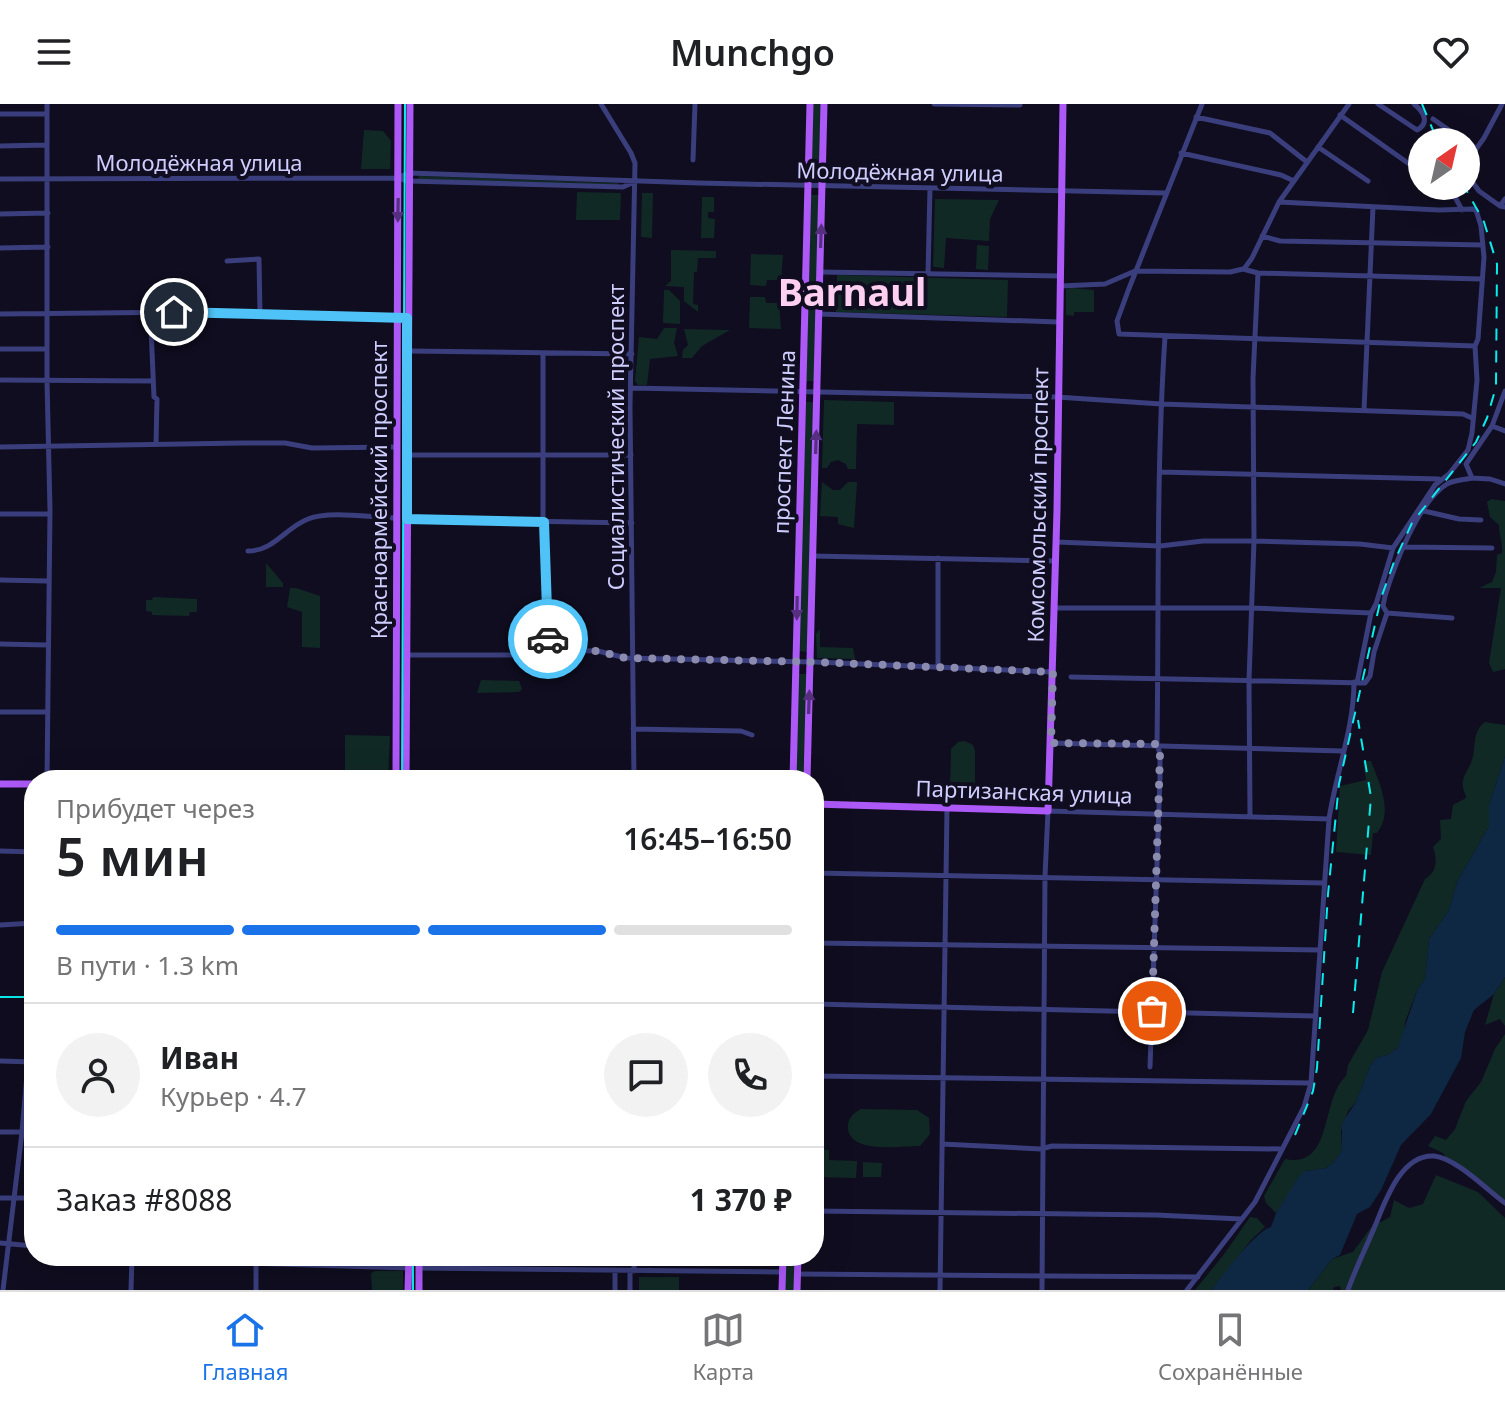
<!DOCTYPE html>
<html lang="ru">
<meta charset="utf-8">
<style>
:root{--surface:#fff;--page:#f2f2f2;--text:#202124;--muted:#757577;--line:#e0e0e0;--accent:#1a73e8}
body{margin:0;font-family:"Noto Sans",sans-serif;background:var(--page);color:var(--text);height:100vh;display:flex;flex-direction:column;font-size:30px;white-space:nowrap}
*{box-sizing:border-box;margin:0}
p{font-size:26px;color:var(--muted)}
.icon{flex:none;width:44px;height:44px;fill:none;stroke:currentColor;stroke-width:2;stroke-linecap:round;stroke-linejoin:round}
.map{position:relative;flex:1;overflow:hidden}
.side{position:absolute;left:24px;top:666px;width:800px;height:496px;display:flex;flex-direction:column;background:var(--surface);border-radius:32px;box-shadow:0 8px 32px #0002}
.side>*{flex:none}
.needle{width:52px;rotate:34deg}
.buttons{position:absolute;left:1408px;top:24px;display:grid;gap:16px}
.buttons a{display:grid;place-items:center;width:72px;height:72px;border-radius:50%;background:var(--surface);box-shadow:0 8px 32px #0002;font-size:40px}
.pin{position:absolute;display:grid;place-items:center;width:68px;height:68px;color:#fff;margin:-34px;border:4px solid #fff;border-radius:50%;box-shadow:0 2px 8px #0007}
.courier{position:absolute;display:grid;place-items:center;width:80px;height:80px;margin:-40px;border:6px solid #4fc3f7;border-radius:50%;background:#fff;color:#222;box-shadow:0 2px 10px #0007}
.headline em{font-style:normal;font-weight:600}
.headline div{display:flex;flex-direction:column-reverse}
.headline{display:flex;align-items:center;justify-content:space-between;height:136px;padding:0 32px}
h1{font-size:52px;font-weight:600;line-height:60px}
.bar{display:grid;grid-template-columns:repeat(4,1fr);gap:12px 8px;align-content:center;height:96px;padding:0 32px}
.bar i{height:10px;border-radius:6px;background:var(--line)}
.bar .on{background:var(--accent)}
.bar p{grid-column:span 4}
.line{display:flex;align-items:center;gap:20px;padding:0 32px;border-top:2px solid var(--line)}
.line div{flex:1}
.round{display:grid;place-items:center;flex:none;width:84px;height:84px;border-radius:42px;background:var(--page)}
header{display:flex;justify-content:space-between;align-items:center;height:104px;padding:0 32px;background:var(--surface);font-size:36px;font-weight:600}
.tabs{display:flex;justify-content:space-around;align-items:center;height:112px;border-top:2px solid var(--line);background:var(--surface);font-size:22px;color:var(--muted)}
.tabs a{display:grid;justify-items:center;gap:4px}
.tabs .on{color:var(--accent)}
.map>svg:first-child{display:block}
.green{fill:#112925}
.water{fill:#0e2742}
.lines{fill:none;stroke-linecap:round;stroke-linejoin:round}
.minor{stroke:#3a3e7c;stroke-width:5}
.major{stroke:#ad59f8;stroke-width:7}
.tram{stroke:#0aeced;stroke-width:2}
.rail{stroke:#0aeced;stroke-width:2;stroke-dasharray:12 10;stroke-linecap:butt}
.oneway{fill:#562f81}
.done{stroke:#8b8aaf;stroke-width:8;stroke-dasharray:0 14.4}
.route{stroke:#4fc3f7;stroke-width:10}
.labels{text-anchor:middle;stroke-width:8;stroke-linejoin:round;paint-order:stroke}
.street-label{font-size:22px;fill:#cecdfd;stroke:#0f0d1f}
.town-label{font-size:38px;font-weight:bold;fill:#fdcff1;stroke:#0f0d1f}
</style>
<header><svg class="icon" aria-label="menu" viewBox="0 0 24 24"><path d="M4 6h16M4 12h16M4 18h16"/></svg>Munchgo<svg class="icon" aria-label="heart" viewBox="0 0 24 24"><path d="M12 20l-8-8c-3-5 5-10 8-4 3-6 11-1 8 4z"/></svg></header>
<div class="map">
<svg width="1505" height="1186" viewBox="0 0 1505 1186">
<rect width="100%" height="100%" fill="#0f0d1f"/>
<path class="green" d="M813,0H822L821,71H811Z
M364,26L383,27L391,37L390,65H361Z
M419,72L618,79V81L418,75Z
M577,88L621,89L620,116H576Z
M642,89H653L652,134L641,133Z
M811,91H819L814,277H806Z
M702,93H714V108H708V114L715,115L714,134H701Z
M935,95L999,96L990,115L989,137L946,134L944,164L933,163Z
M977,141L989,142L988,166L976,165Z
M671,146L716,147V154H698L697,168H694L693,200L698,201V208L684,197V183L665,182L671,177Z
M751,150L783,151L781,176H767L766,182L750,181Z
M837,171L1008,176L1007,213L836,208Z
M1072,184L1094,186V208H1074V212L1066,211V185Z
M664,186H669L680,197V220L663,219Z
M750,193H765L766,199H779L781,225L749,224Z
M664,224H677L674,239L678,252L650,255L647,281H638L635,277L639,233L657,235Z
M684,225L730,226L702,242L692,254H682L683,246L688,241Z
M824,296L894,298V321L857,320L856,365H848L846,360L838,356L831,358L827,364H822Z
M805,298H814L807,548L799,547Z
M822,378L833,386H840L848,378H857L854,424L838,420V413L820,412Z
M1491,395L1505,397V565L1493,568L1489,559L1501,484H1479L1492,478L1496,468L1497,451L1502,449C1503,439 1499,432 1499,421L1490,413L1487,398Z
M266,459L283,479V483H266Z
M290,484H296L320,492V544L302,543V508L287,503Z
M153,493L197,495V508H190L189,512L152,511V508L146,507V496H152Z
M820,525V543L853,544L855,555L817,554L816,530Z
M799,570H807L803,676H795Z
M481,576L519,577L522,585L519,588L477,589Z
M1485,618L1505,621V652L1489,701V722L1457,778L1449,806L1429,835L1425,876L1418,884L1405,918L1404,931L1398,943L1390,950L1376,954L1370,962L1356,998L1348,1007L1341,1027L1342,1046L1333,1059L1326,1064L1305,1067L1276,1109L1266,1099L1264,1092L1285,1055C1334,1065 1320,995 1346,972L1348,961L1368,926L1382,868L1425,775C1438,768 1437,754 1433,743L1441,735L1440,716L1451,715L1453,701L1466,694C1466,690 1463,687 1463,683C1461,674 1468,666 1471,659C1477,645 1471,628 1485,618Z
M345,631L390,632L388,676H345Z
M965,637L973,641L975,647V686L972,692L964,696L954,692L950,685L951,645L958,638Z
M1363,657H1371C1379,679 1394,707 1377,729H1373L1371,751L1336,748L1340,682L1366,676Z
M1505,873V922L1500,915L1485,921L1494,890Z
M1505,930V1099L1467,1069L1449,1058L1443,1049L1428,1042L1435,1032L1446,1036L1455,1025L1466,997L1481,978L1495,945Z
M861,1005L917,1006L929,1014L930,1030L920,1042C901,1042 851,1050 848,1025C847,1015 853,1009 861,1005Z
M814,1045L829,1046V1056L857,1057L856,1074L814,1073Z
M863,1058L882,1059L881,1073H863Z
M1436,1071L1478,1088L1505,1114V1186H1341L1340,1182L1334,1183L1333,1186H1308L1332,1155L1353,1148L1375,1118H1381L1390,1113L1394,1096L1409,1104L1423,1100Z
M1250,1113L1257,1114L1265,1123L1251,1136L1212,1186H1195L1225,1149Z
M672,1152H714L716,1161H673Z
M786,1152H794V1186H785Z
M375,1167H403V1186H372L371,1169Z
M639,1173H679V1186H639Z"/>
<path class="water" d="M1505,652V873L1494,890L1474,906L1465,928L1461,954L1431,1010L1401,1041L1381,1086L1370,1103L1357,1110L1340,1151L1332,1155L1308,1186H1212C1221,1172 1257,1126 1271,1123L1276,1109L1298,1074L1305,1067L1326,1064L1333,1059L1342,1046V1019L1356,998L1370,962L1376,954L1390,950L1398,943L1418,884L1425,876L1429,835L1449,806L1457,778L1489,722V701Z"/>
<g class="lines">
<path class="minor" d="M601,0L631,49L635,59L630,303L634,676
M934,0L1020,1
M1202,0L1128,187L1117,217L1119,230L1475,242
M1378,0L1417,26C1430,19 1424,8 1414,0
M0,10H47
M1340,11L1422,69
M1196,13L1270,29L1307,58
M1433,15L1476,45
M0,42L47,41
M1318,43L1368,77
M1181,49L1281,71L1294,77
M693,56L695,0
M1466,59L1484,34L1502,0
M1466,69L1479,87L1500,102
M399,73L409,69L699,79L1165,89
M0,75L398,74L408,77L623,83L634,78
M1441,82L1455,93L1462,106
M1505,95L1500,102L1505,103
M1279,98L1439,106L1472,105L1476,106L1481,122L1484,153L1478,235L1475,242L1477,276L1472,329L1468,346L1449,370L1435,381L1393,444L1376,500L1371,509L1357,579
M0,110L48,109
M1262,132L1280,137L1483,141
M0,144L48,143
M227,157L259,155L260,210
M1244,165L1252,154L1279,98L1349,0
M820,168L1060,172
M928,170L930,84
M1060,182L1105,180L1135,167L1230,168L1243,165L1258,169L1480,175
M154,209L151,224L154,293L157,295L156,340
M0,210L194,208L407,214
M819,210L1058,218
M0,245H47
M409,247L632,250
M543,249V414L545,422L549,546
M0,276L153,277
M631,284L1057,293L1161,300L1463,310L1472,314
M1364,306L1373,103
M1492,322L1505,327
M0,343L242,339H285L312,344L397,343
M408,351H631
M1160,368L1439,375
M1472,374L1490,375L1505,380
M1424,407L1459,415L1481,416
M0,410H50
M407,415L632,419
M1056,438L1160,442L1203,437H1254L1360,440L1393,444
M1403,443L1492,444
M248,447C274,447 285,424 308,415C330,406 373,414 397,414
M813,452L1056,457
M0,476L48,477
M1054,504H1252L1371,509
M1387,509L1383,502L1385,492C1395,460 1418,398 1447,380C1454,376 1464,376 1472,374L1466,360L1492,322L1505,287
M1387,509L1452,514
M0,540L47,541
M406,551H523L549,546L598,547L626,554L815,558L1052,568
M938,564V454
M1071,573L1365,579L1370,572L1374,548L1387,509
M0,608H48
M633,625L741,627L752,631
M1051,639L1342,647
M47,676L50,406L47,277V0
M1250,711L1249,576L1254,437L1253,274L1258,169
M0,747L34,748
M814,769L1325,779
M0,821L34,819
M814,839L1320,846
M814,900L1316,912
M0,957L34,958
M1150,963L1160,674V650L1157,640C1159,505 1156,368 1165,233
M814,972L1311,979
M0,1028H34
M942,1040L1041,1045L1052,1042L1280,1045
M0,1094H34
M814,1107L1156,1111L1241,1115
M0,1139L34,1142
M127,1152L208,1158L409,1164
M419,1164L782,1168
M634,1167V1152
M797,1170L1198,1173
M3,1186L22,1028L34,889
M131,1186L132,1153
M256,1186V1152
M615,1186V1166
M630,1186V1167
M940,1186L947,704
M1042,1186L1045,772L1048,707L1329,715
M1187,1186L1255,1098L1304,1003L1311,979L1329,715C1336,669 1354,624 1354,578
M1348,1186C1355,1166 1364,1148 1372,1129C1383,1105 1398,1050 1434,1052C1456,1054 1487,1086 1505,1099"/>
<path class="major" d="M396,676L398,0
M406,676L410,0
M793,676L810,0
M807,676L824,0
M0,680H34
M814,700L1048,707L1057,406L1063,0
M419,1152V1186
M408,1186L409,1152
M782,1186L783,1152
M797,1186L798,1152"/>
<path class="tram" d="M402,676L405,0
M0,893H34
M413,1152V1186"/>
<path class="rail" d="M1422,0L1438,38
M1353,909L1371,693L1358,616
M1295,1031L1313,987L1317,964L1328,790L1339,680L1381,494L1394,458L1412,419L1476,338L1487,314L1496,283L1497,160L1484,118L1464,82"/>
</g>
<defs><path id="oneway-solid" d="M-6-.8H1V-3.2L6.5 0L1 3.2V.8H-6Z" transform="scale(2)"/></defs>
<g class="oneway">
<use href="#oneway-solid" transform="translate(398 106) rotate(91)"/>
<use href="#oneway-solid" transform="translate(821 132) rotate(-88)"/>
<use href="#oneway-solid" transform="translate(816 338) rotate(-88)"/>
<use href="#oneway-solid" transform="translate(797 504) rotate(91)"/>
<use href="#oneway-solid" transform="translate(809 598) rotate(-88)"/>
</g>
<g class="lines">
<path class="done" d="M548,535L549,546L598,547L626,554L815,558L1053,568L1051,639L1157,640L1160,650L1152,907"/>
<path class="route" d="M174,208L407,214V415L544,418L548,535"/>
</g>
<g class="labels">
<g class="street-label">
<text x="199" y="67">Молодёжная улица</text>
<text transform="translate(900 68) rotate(1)" y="8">Молодёжная улица</text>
<text transform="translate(616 333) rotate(-90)" y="8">Социалистический проспект</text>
<text transform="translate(784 338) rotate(-88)" y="8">проспект Ленина</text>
<text transform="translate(379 386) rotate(-90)" y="8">Красноармейский проспект</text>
<text transform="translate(1038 401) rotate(-89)" y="8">Комсомольский проспект</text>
<text transform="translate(1024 688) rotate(2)" y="8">Партизанская улица</text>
</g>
<g class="town-label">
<text x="852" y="202">Barnaul</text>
</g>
</g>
</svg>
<div class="buttons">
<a><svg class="needle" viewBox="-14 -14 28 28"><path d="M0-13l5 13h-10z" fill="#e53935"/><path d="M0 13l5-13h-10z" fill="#757577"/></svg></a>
</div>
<div class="pin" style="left:1152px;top:907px;background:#ea580c"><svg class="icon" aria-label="bag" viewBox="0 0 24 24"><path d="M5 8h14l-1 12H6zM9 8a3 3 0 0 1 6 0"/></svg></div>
<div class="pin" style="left:174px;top:208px;background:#1f2937"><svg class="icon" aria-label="home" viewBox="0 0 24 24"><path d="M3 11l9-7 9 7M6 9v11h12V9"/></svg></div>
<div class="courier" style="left:548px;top:535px"><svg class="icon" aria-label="car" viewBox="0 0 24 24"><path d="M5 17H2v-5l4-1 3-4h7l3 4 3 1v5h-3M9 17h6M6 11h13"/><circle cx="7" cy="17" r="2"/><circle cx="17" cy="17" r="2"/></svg></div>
<section class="side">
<div class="headline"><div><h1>5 мин</h1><p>Прибудет через</p></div><em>16:45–16:50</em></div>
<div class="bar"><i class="on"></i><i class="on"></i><i class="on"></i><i></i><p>В пути · 1.3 km</p></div>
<div class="line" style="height:144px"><a class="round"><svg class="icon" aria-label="person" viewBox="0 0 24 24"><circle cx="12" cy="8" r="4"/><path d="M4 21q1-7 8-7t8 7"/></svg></a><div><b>Иван</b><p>Курьер · 4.7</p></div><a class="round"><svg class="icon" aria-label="chat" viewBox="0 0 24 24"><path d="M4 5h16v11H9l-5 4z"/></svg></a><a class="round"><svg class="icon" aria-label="phone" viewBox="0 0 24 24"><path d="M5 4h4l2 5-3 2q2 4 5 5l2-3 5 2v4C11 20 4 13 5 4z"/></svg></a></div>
<div class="line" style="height:104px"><div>Заказ #8088</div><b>1 370 ₽</b></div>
</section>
</div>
<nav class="tabs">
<a class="on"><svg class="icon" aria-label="home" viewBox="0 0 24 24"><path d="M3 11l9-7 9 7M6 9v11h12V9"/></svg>Главная</a>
<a><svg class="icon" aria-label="map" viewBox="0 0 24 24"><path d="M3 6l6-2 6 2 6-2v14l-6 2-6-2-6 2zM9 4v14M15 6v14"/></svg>Карта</a>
<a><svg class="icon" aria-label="saved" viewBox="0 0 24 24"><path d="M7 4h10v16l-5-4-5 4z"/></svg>Сохранённые</a>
</nav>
